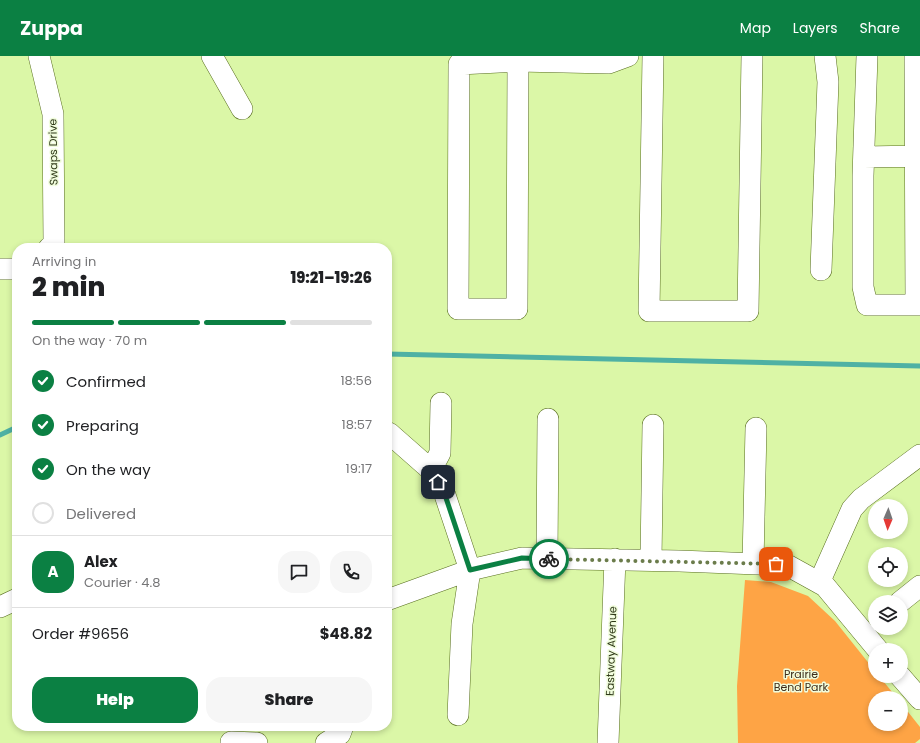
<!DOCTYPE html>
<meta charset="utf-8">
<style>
:root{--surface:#fff;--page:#f6f6f6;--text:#202124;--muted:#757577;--line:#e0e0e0;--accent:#0b8043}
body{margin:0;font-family:Poppins,sans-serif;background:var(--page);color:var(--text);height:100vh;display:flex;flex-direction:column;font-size:15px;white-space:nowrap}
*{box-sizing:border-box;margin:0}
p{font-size:13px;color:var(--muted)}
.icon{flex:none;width:22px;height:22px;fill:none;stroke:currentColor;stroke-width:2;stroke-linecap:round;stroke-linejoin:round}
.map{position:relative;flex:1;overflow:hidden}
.panel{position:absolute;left:12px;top:187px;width:380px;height:488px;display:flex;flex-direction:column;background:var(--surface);border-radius:16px;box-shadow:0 2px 6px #0003}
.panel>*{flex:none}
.needle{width:26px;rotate:182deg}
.tools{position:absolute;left:868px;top:443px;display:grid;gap:8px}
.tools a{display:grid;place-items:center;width:40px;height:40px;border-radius:50%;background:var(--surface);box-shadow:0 2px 6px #0003;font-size:20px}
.pin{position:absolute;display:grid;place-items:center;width:34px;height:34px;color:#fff;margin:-17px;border-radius:8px;box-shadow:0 2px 6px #0006}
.courier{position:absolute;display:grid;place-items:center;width:40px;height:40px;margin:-20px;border:3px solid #0b8043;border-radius:50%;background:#fff;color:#222;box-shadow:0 1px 5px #0007}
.head em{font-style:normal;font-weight:800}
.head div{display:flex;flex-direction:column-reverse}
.head{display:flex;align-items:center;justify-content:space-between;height:68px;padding:0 20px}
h1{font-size:26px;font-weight:800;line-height:30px}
.bar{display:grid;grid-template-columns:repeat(4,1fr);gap:6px 4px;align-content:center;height:48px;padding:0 20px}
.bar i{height:5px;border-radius:3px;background:var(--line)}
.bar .current{background:var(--accent)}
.bar p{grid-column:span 4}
.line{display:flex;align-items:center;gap:10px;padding:0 20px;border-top:1px solid var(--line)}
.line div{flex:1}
.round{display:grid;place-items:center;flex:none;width:42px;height:42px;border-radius:16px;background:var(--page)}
ol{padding:0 20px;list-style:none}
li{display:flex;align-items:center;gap:12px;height:44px}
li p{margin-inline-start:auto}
li .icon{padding:4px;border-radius:50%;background:var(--accent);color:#fff;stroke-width:4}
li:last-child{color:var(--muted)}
li i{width:22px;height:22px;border:2px solid var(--line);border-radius:50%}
.button{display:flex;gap:8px;margin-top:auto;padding:8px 20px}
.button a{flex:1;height:46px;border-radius:16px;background:var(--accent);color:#fff;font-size:16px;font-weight:800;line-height:46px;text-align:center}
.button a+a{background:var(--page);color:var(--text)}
header{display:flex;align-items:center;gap:24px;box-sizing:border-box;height:56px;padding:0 20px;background:var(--accent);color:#fff}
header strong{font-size:19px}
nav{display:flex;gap:22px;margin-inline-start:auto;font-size:14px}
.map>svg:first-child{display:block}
.green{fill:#fea445}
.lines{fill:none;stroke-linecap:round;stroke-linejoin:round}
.stream{stroke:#4eb1a4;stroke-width:5}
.minor-casing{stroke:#586e1f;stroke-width:22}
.minor{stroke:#fff;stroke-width:21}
.done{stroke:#6b7c4b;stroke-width:4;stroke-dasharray:0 7.2}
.route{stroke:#0b8043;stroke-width:5}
.labels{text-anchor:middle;stroke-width:3;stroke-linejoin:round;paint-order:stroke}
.street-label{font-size:11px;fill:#2f3919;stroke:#f1fddd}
.park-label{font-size:11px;fill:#3e2c1b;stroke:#f1fddd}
</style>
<header>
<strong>Zuppa</strong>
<nav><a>Map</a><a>Layers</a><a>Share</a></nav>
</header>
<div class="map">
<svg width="920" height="687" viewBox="0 0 920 687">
<rect width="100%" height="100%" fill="#dbf7a7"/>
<path class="green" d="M745,524L771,526L808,540L835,565L875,615V620H879L897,642H875V668H901V647L920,671V683L915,687H738L737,630Z"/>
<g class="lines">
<path class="stream" d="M387,298L920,310
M0,379L17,371"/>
<defs>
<path id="minor" d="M39,0L53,58L54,188L49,192
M212,0L242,53
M653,0L649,255H748L752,0
M867,0L863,120V231L867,249H920
M915,0L916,249
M518,5L517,253H458L459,8L518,5L609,7L628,0
M864,101L920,100
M0,213H17
M821,214L828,26L825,0
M389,377L431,414L445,439L470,514L462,568L458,659
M431,414L440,397L441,347
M547,502L548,363
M651,504L653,369
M753,507L756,372
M819,527L852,453L861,443L920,399
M387,544L470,514L522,502L679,505L787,509L825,530L878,594
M900,546L920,530
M0,551L17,543
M900,620L920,643
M231,686L257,687
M326,687L340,678L343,670
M608,687L615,503"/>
</defs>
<use href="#minor" class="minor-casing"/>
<use href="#minor" class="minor"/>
</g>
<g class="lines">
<path class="done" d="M549,503L776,508"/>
<path class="route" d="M438,426L445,439L470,514L522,502L549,503"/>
</g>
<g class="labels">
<g class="street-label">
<text transform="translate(53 96) rotate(-91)" y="4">Swaps Drive</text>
<text transform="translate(611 595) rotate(-88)" y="4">Eastway Avenue</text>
</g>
<g class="park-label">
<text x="801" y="622">Prairie<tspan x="801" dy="13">Bend Park</tspan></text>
</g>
</g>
</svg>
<div class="tools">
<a><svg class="needle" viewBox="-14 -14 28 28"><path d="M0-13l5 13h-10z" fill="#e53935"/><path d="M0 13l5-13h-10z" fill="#757577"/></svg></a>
<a><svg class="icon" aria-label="locate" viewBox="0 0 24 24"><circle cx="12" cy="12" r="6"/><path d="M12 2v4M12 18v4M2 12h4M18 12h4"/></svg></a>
<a><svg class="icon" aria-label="layers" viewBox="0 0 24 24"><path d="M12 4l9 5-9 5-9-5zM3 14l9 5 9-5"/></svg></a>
<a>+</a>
<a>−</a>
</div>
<div class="pin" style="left:776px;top:508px;background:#ea580c"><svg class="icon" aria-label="bag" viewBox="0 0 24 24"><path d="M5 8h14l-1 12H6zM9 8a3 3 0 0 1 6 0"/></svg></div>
<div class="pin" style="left:438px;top:426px;background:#1f2937"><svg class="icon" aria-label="home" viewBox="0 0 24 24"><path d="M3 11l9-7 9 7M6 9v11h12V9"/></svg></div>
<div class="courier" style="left:549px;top:503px"><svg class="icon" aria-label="bike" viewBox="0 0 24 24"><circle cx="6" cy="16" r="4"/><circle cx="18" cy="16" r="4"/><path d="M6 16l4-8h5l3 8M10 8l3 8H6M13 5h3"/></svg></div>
<section class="panel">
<div class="head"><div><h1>2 min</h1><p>Arriving in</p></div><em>19:21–19:26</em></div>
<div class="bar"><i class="current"></i><i class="current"></i><i class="current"></i><i></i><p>On the way · 70 m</p></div>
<ol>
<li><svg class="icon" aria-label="check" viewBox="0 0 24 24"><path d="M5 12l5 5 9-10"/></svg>Confirmed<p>18:56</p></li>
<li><svg class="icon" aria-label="check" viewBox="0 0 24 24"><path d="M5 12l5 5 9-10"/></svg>Preparing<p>18:57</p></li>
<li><svg class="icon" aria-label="check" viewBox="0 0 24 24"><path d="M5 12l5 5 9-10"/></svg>On the way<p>19:17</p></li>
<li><i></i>Delivered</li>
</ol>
<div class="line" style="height:72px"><b class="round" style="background:var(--accent);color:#fff">A</b><div><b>Alex</b><p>Courier · 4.8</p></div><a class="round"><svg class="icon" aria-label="chat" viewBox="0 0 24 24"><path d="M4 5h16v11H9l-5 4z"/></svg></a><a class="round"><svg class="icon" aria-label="phone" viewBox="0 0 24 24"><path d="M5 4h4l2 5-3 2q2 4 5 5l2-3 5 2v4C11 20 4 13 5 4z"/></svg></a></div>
<div class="line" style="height:52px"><div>Order #9656</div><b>$48.82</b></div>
<div class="button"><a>Help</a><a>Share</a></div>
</section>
</div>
